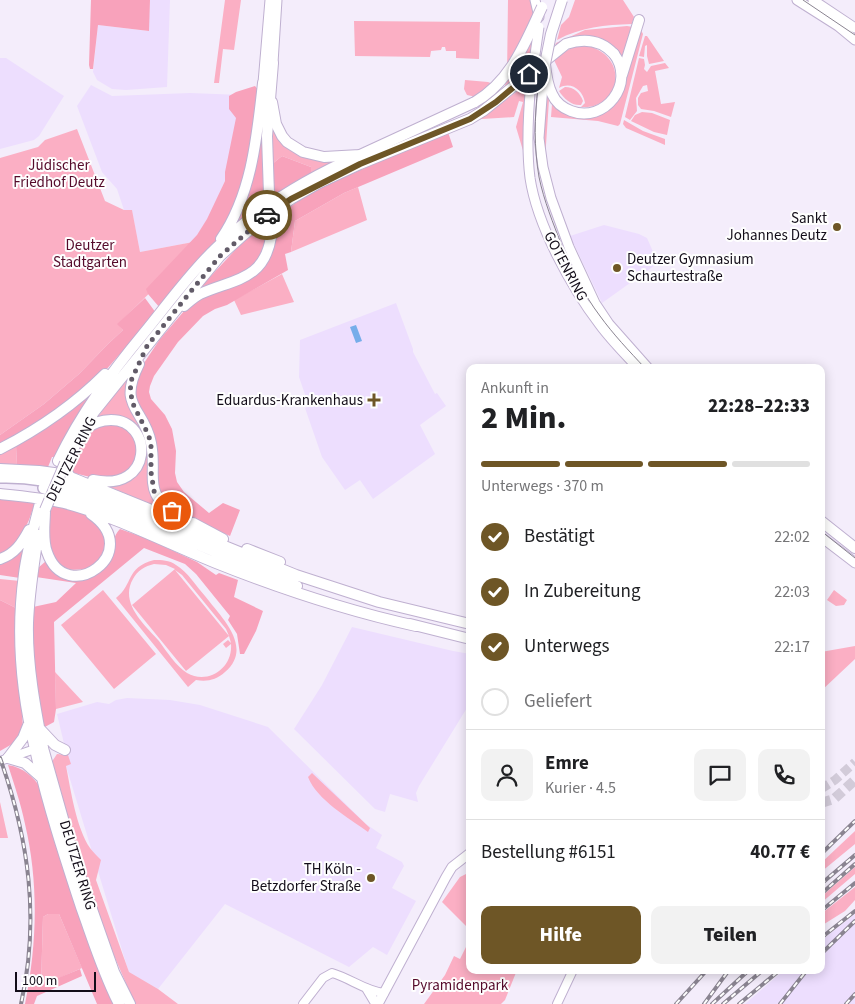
<!DOCTYPE html>
<html lang="de">
<meta charset="utf-8">
<style>
:root{--surface:#fff;--page:#f2f2f2;--text:#202124;--muted:#757577;--line:#e0e0e0;--accent:#6e5626}
body{margin:0;font-family:"Source Sans 3",sans-serif;background:var(--page);color:var(--text);height:100vh;display:flex;flex-direction:column;font-size:19px;white-space:nowrap}
*{box-sizing:border-box;margin:0}
p{font-size:16px;color:var(--muted)}
.icon{flex:none;width:28px;height:28px;fill:none;stroke:currentColor;stroke-width:2;stroke-linecap:round;stroke-linejoin:round}
.map{position:relative;flex:1;overflow:hidden}
.drawer{position:absolute;left:466px;top:364px;width:359px;height:610px;display:flex;flex-direction:column;background:var(--surface);border-radius:10px;box-shadow:0 2px 12px #0003}
.drawer>*{flex:none}
.scale{position:absolute;left:15px;bottom:12px;width:81px;box-sizing:border-box;padding-left:5px;border:2px solid #130d19;border-top:0;font-size:14px;line-height:18px;white-space:nowrap;color:#130d19;-webkit-text-stroke:4px #fefefe;paint-order:stroke}
.pin{position:absolute;display:grid;place-items:center;width:42px;height:42px;color:#fff;margin:-21px;border:2px solid #fff;border-radius:50%;box-shadow:0 1px 5px #0007}
.courier{position:absolute;display:grid;place-items:center;width:50px;height:50px;margin:-25px;border:4px solid #6e5626;border-radius:50%;background:#fff;color:#222;box-shadow:0 1px 6px #0007}
.head em{font-style:normal;font-weight:800}
.head div{display:flex;flex-direction:column-reverse}
.head{display:flex;align-items:center;justify-content:space-between;height:85px;padding:0 15px}
h1{font-size:32px;font-weight:800;line-height:38px}
.bar{display:grid;grid-template-columns:repeat(4,1fr);gap:8px 5px;align-content:center;height:60px;padding:0 15px}
.bar i{height:6px;border-radius:4px;background:var(--line)}
.bar .current{background:var(--accent)}
.bar p{grid-column:span 4}
.line{display:flex;align-items:center;gap:12px;padding:0 15px;border-top:1px solid var(--line)}
.line div{flex:1}
.round{display:grid;place-items:center;flex:none;width:52px;height:52px;border-radius:10px;background:var(--page)}
ol{padding:0 15px;list-style:none}
li{display:flex;align-items:center;gap:15px;height:55px}
li p{margin-inline-start:auto}
li .icon{padding:5px;border-radius:50%;background:var(--accent);color:#fff;stroke-width:4}
li:last-child{color:var(--muted)}
li i{width:28px;height:28px;border:2px solid var(--line);border-radius:50%}
.button{display:flex;gap:10px;margin-top:auto;padding:10px 15px}
.button a{flex:1;height:58px;border-radius:10px;background:var(--accent);color:#fff;font-size:20px;font-weight:800;line-height:58px;text-align:center}
.button a+a{background:var(--page);color:var(--text)}
.map>svg:first-child{display:block}
.built{fill:#eddefe}
.green{fill:#fbafc4;fill-rule:evenodd}
.forest{fill:#f8a2bb}
.water{fill:#76adea}
.lines{fill:none;stroke-linecap:round;stroke-linejoin:round}
.secondary-tunnel{stroke:#d2cbd9;stroke-width:9;stroke-dasharray:9 4.5;stroke-linecap:butt}
.primary-tunnel{stroke:#d2cbd9;stroke-width:10;stroke-dasharray:10 5;stroke-linecap:butt}
.tertiary-casing{stroke:#bfb0d0;stroke-width:10}
.secondary-casing{stroke:#bfb0d0;stroke-width:11}
.primary-casing{stroke:#bfb0d0;stroke-width:12}
.trunk-casing{stroke:#bfb0d0;stroke-width:12}
.motorway-casing{stroke:#bfb0d0;stroke-width:14}
.tertiary{stroke:#fff;stroke-width:8}
.secondary{stroke:#fff;stroke-width:9}
.primary{stroke:#fff;stroke-width:10}
.trunk{stroke:#fff;stroke-width:10}
.motorway{stroke:#fff;stroke-width:11}
.tram{stroke:#8a8491;stroke-width:1}
.rail-casing{stroke:#8a8491;stroke-width:4}
.rail{stroke:#fefefe;stroke-width:2;stroke-dasharray:5.5;stroke-linecap:butt}
.secondary-bridge-casing{stroke:#bfb0d0;stroke-width:11;stroke-linecap:butt}
.primary-bridge-casing{stroke:#bfb0d0;stroke-width:12;stroke-linecap:butt}
.trunk-bridge-casing{stroke:#bfb0d0;stroke-width:12;stroke-linecap:butt}
.secondary-bridge{stroke:#fff;stroke-width:9}
.primary-bridge{stroke:#fff;stroke-width:10}
.trunk-bridge{stroke:#fff;stroke-width:10}
.done{stroke:#625b68;stroke-width:5;stroke-dasharray:0 9}
.route{stroke:#6e5626;stroke-width:6}
.poi-dot{fill:#6e5626;stroke:#fefefe;stroke-width:2}
.labels{text-anchor:middle;stroke-width:4;stroke-linejoin:round;paint-order:stroke}
.park-label{font-size:15px;fill:#550a2a;stroke:#fefefe}
.poi-label{font-size:15px;fill:#130d19;stroke:#fefefe;text-anchor:end}
.street-label{font-size:15px;fill:#130d19;stroke:#fefefe}
</style>
<div class="map">
<svg width="855" height="1004" viewBox="0 0 855 1004">
<rect width="100%" height="100%" fill="#f4edfb"/>
<path class="built" d="M150,0H170L167,87L126,90L112,89L97,80L93,72L98,25L148,31Z
M0,58H6L64,96L39,136L34,140L0,149Z
M91,85L112,96L190,93L242,95L225,181L208,219L193,242L140,252L132,211L124,210L117,189L102,172L77,106Z
M604,225L639,234L647,238L658,263L602,303L570,236Z
M396,303L413,349V352L435,394L437,393L446,406L420,425L435,454L373,499L360,480L345,490L322,457L305,408L309,406L299,377L300,340Z
M352,627L453,651L470,654V703L419,786L416,793L418,802L390,794L385,812L375,809L294,729L322,685Z
M127,698L170,700L200,705L268,727L366,824L382,835L376,848L402,862L404,866L392,888L416,901L387,955L373,947L349,967L225,904L158,989L129,973L66,766V752L57,714L97,702L109,704L116,700Z
M855,914V1004H745L784,970H821V941Z"/>
<path class="green" d="M225,0H241L234,50L223,49L219,83H214Z
M508,0H531C537,24 533,47 529,71L503,94L507,76Z
M575,0H623L634,17L632,24C605,25 581,27 557,40L561,25L569,17Z
M354,21L480,22L479,59L456,58V51H446L445,47H442L441,50L431,51L430,57L355,56Z
M627,26L633,27L623,61L608,43L554,49L556,43L585,30Z
M641,30L643,34L620,124L618,126L598,121L551,117L552,104L558,110L591,117L608,110Z
M645,36H647L664,61L649,64L647,56V45L645,46L644,57L639,56Z
M585,45C632,56 620,110 581,107L585,103C583,90 571,81 559,88L562,77L554,60C564,52 571,46 585,45Z
M639,58L644,59L645,65L644,69L647,72L651,66L665,63L669,68L655,71L661,104L675,102L671,117L654,111L641,109L638,105V98L641,93L648,91L647,85L643,86L636,98L637,111L630,120L625,117Z
M465,80L488,82L493,84L476,97L467,95L464,89Z
M528,83L524,154L516,127L523,102L519,101L514,117L482,119L472,121L494,109Z
M565,87C574,87 580,93 583,101L581,105C572,106 564,99 559,91Z
M545,90L548,94L547,96L549,100L545,160L542,147Z
M642,112L652,113L670,120L667,135L654,132L631,121L635,115Z
M624,120L643,131L665,139V145L626,128L623,124Z
M271,127C288,155 305,161 337,161L311,175V167L282,156L271,165Z
M77,129L105,201L124,210H132L140,252L193,242L170,273L118,324L123,330L108,344L79,374L44,404L0,435V158L38,147L45,140Z
M358,187L367,220L291,252L295,221L344,193Z
M245,195L265,203L225,236Z
M282,274L294,302L241,315L234,300Z
M130,374L149,449L148,481L164,510L110,487C118,480 133,478 140,469C155,449 139,414 112,415C107,415 101,418 96,419Z
M16,446L17,465L0,464V453Z
M154,560C162,560 169,560 176,565C188,572 196,586 205,596C221,617 254,647 225,672C216,680 207,682 196,680L188,687L116,598C134,584 125,568 154,560ZM154,564L166,565L175,569L132,605L186,671L229,636L231,643L228,640L223,644L226,648L231,644C233,668 208,685 187,673C176,666 167,652 159,641C145,625 119,603 133,579C137,571 145,566 154,564ZM175,570L182,575L226,629L229,636Z
M0,579L20,581L16,608L0,600Z
M103,590L156,654L114,689L61,625Z
M834,590L847,600L844,605L836,606L827,600Z
M855,646V659L821,691V652Z
M55,672L83,702L56,709Z
M57,754L68,755L71,764L66,766C71,791 76,827 90,848C93,852 97,856 101,860L96,880L129,972L158,989L178,1004H135L102,928L51,763Z
M312,773L370,828L368,832C349,818 317,800 308,777Z
M0,802L8,838H0Z
M855,831V844L821,872V863Z
M855,867V874L821,903V897Z
M470,872V930L442,902L460,877Z
M855,887V900L845,911L821,926V914Z
M48,914H59L82,968L41,986L43,917Z
M470,939V970H517L505,1000L501,1004H424L445,975L454,956L460,959Z"/>
<path class="forest" d="M91,0H150L149,31L98,25L93,69H90L89,65Z
M255,86L259,91L243,185L215,246L160,308L148,294L146,289L197,235L207,219L225,181V172L236,118L229,109V96L236,92Z
M265,129V203L245,195L260,130Z
M448,132L453,147L344,193L295,221L291,252L285,254L288,270L227,305L215,309L203,316L178,342L154,376L150,386L149,392L151,399L165,415L172,429L176,451L175,473L177,482L184,492L209,513L223,503L240,510L230,536L182,515L160,495L133,392L142,366L160,339L185,310L201,298L255,275L275,218L301,199L328,184Z
M282,156L311,167V175L273,197L271,165Z
M267,222V244L253,268L193,295L239,246Z
M145,298L156,313L105,371L75,399L0,447V435L44,404L79,374L108,344L123,330L117,324Z
M99,386L55,457H52L48,467L17,465L16,446L50,425Z
M117,423L134,435L138,458L127,474L98,479L66,471L87,433L94,428Z
M0,499L36,500L29,520L17,545L0,556Z
M53,503L89,516L105,535L106,551L91,569L68,570C64,567 58,564 55,560C43,546 48,518 53,503Z
M120,529L148,539L197,562L216,575L219,573L238,580L234,597L263,611L256,631L244,654H240L237,634L228,620L230,616L196,574L185,564L144,548L54,622L56,709L54,722L43,728L32,653L33,607L56,602L76,583L36,577L38,568L46,561C53,572 60,572 72,575C77,576 83,579 88,578C100,576 111,562 113,551C115,540 112,538 120,529Z
M24,549L20,578L0,575V564L12,559Z
M0,600L16,608L23,728L14,743L0,751Z
M8,765C24,768 33,776 42,790L116,1004H97L59,914H48L43,917L41,985L80,969L82,976L37,996L34,1004H25C37,945 39,883 25,824C21,804 14,784 8,765Z"/>
<path class="water" d="M356,325L362,341L356,343L350,327Z"/>
<g class="lines">
<path class="secondary-tunnel" d="M821,789L835,780L855,762"/>
<path class="primary-tunnel" d="M821,803L834,799L855,780"/>
<defs>
<path id="tertiary" d="M0,761L35,749
M303,1004L323,978L332,973C350,978 365,991 384,993
M557,1004L573,970"/>
<path id="secondary" d="M535,0L539,17
M797,0L838,26L855,40
M813,0L855,28
M273,63L277,0
M544,72L539,138L543,167L551,198L569,247L595,303L609,324L648,368
M531,82C528,114 526,146 530,178C537,225 571,287 600,325C611,340 625,354 638,368
M263,83L270,0
M821,537L855,563
M367,989L376,1004
M378,1004L446,877L452,867L470,853"/>
<path id="primary" d="M545,64C546,74 547,84 552,94C556,103 563,108 571,111C605,124 636,83 614,54
M622,75L639,20
M272,102L276,124L282,136L287,142L303,152L324,157L360,155L475,102
M821,521L855,548
M43,748L75,861L114,972L130,1004
M35,749C47,803 64,855 81,907C93,940 103,973 119,1004
M8,758L25,763L42,778"/>
<path id="trunk" d="M269,194L267,136L273,63
M221,239C252,194 257,136 263,83
M184,306C189,302 194,297 200,294C233,279 264,281 271,237
M139,364C117,408 144,407 151,443C158,478 140,493 180,516
M86,429C93,423 102,420 111,420C154,420 154,493 93,480
M0,449C39,429 74,405 105,374
M58,461C81,413 111,373 144,333C167,305 189,274 215,249C257,208 307,178 360,155
M65,463L94,412L192,290L220,256L240,238L266,216L291,199L319,183L360,164L470,119L483,111L566,44C584,38 601,40 614,54
M0,469L39,471L69,475
M65,475L196,528
M0,494C21,496 43,498 64,503C117,517 166,543 216,563C281,589 348,611 416,626
M45,510C45,524 42,539 47,552C66,608 146,552 91,514
M193,523L223,539
M185,530L296,575L379,602L470,624
M38,535C34,564 29,593 28,623C27,664 35,707 43,748
M182,538L297,586
M247,549L280,562
M0,559C15,554 22,543 29,530
M410,624L470,639
M39,728L55,745L65,750
M35,749C21,692 16,632 24,574C27,550 34,527 40,503
M8,758L23,738L29,723"/>
<path id="motorway" d="M0,477C66,475 126,505 185,530
M44,488L85,499L182,538"/>
</defs>
<use href="#tertiary" class="tertiary-casing"/>
<use href="#secondary" class="secondary-casing"/>
<use href="#primary" class="primary-casing"/>
<use href="#trunk" class="trunk-casing"/>
<use href="#motorway" class="motorway-casing"/>
<use href="#tertiary" class="tertiary"/>
<use href="#secondary" class="secondary"/>
<use href="#primary" class="primary"/>
<use href="#trunk" class="trunk"/>
<use href="#motorway" class="motorway"/>
<path class="tram" d="M558,0C540,55 529,119 539,177C544,201 553,223 562,246C572,270 584,295 600,316C613,334 629,351 645,368
M803,0L855,35
M821,531L855,558"/>
<defs>
<path id="rail" d="M0,758C29,840 40,919 21,1004
M821,854L855,821
M821,884L855,855
M821,894L855,864
M821,911L855,883
M821,938L855,911
M821,954L855,921
M676,1004L707,970
M704,1004L729,970
M712,1004L749,970
M723,1004L763,970
M739,1004L780,970
M780,1004L807,970
M846,1004L855,994"/>
</defs>
<use href="#rail" class="rail-casing"/>
<use href="#rail" class="rail"/>
<defs>
<path id="secondary-bridge" d="M531,82L539,27"/>
<path id="primary-bridge" d="M545,64L551,34L562,0
M475,102C511,81 525,43 542,7"/>
<path id="trunk-bridge" d="M269,194L271,237
M45,510L65,463"/>
</defs>
<use href="#secondary-bridge" class="secondary-bridge-casing"/>
<use href="#primary-bridge" class="primary-bridge-casing"/>
<use href="#trunk-bridge" class="trunk-bridge-casing"/>
<use href="#secondary-bridge" class="secondary-bridge"/>
<use href="#primary-bridge" class="primary-bridge"/>
<use href="#trunk-bridge" class="trunk-bridge"/>
</g>
<g class="lines">
<path class="done" d="M172,511L163,504L154,491L151,472V442L146,430L132,402L130,383L147,346L192,290L220,256L267,215"/>
<path class="route" d="M267,215L291,199L360,164L470,119L496,102L529,74"/>
</g>
<g class="poi-dot">
<circle cx="837" cy="227" r="5"/>
<circle cx="617" cy="268" r="5"/>
<path d="M371.5 392.5h5v5h5v5h-5v5h-5v-5h-5v-5h5z"/>
<circle cx="371" cy="878" r="5"/>
</g>
<g class="labels">
<g class="park-label">
<text x="59" y="170">Jüdischer<tspan x="59" dy="17">Friedhof Deutz</tspan></text>
<text x="90" y="250">Deutzer<tspan x="90" dy="17">Stadtgarten</tspan></text>
<text x="460" y="990">Pyramidenpark</text>
</g>
<g class="poi-label">
<text x="827" y="223">Sankt<tspan x="827" dy="17">Johannes Deutz</tspan></text>
<text x="627" y="264" text-anchor="start">Deutzer Gymnasium<tspan x="627" dy="17">Schaurtestraße</tspan></text>
<text x="363" y="405">Eduardus-Krankenhaus</text>
<text x="361" y="874">TH Köln -<tspan x="361" dy="17">Betzdorfer Straße</tspan></text>
</g>
<g class="street-label">
<text transform="translate(566 266) rotate(62)" y="5">GOTENRING</text>
<text transform="translate(71 459) rotate(-63)" y="5">DEUTZER RING</text>
<text transform="translate(78 865) rotate(73)" y="5">DEUTZER RING</text>
</g>
</g>
</svg>
<div class="scale">100 m</div>
<div class="pin" style="left:172px;top:511px;background:#ea580c"><svg class="icon" aria-label="bag" viewBox="0 0 24 24"><path d="M5 8h14l-1 12H6zM9 8a3 3 0 0 1 6 0"/></svg></div>
<div class="pin" style="left:529px;top:74px;background:#1f2937"><svg class="icon" aria-label="home" viewBox="0 0 24 24"><path d="M3 11l9-7 9 7M6 9v11h12V9"/></svg></div>
<div class="courier" style="left:267px;top:215px"><svg class="icon" aria-label="car" viewBox="0 0 24 24"><path d="M5 17H2v-5l4-1 3-4h7l3 4 3 1v5h-3M9 17h6M6 11h13"/><circle cx="7" cy="17" r="2"/><circle cx="17" cy="17" r="2"/></svg></div>
<section class="drawer">
<div class="head"><div><h1>2 Min.</h1><p>Ankunft in</p></div><em>22:28–22:33</em></div>
<div class="bar"><i class="current"></i><i class="current"></i><i class="current"></i><i></i><p>Unterwegs · 370 m</p></div>
<ol>
<li><svg class="icon" aria-label="check" viewBox="0 0 24 24"><path d="M5 12l5 5 9-10"/></svg>Bestätigt<p>22:02</p></li>
<li><svg class="icon" aria-label="check" viewBox="0 0 24 24"><path d="M5 12l5 5 9-10"/></svg>In Zubereitung<p>22:03</p></li>
<li><svg class="icon" aria-label="check" viewBox="0 0 24 24"><path d="M5 12l5 5 9-10"/></svg>Unterwegs<p>22:17</p></li>
<li><i></i>Geliefert</li>
</ol>
<div class="line" style="height:90px"><a class="round"><svg class="icon" aria-label="person" viewBox="0 0 24 24"><circle cx="12" cy="8" r="4"/><path d="M4 21q1-7 8-7t8 7"/></svg></a><div><b>Emre</b><p>Kurier · 4.5</p></div><a class="round"><svg class="icon" aria-label="chat" viewBox="0 0 24 24"><path d="M4 5h16v11H9l-5 4z"/></svg></a><a class="round"><svg class="icon" aria-label="phone" viewBox="0 0 24 24"><path d="M5 4h4l2 5-3 2q2 4 5 5l2-3 5 2v4C11 20 4 13 5 4z"/></svg></a></div>
<div class="line" style="height:65px"><div>Bestellung #6151</div><b>40.77 €</b></div>
<div class="button"><a>Hilfe</a><a>Teilen</a></div>
</section>
</div>
